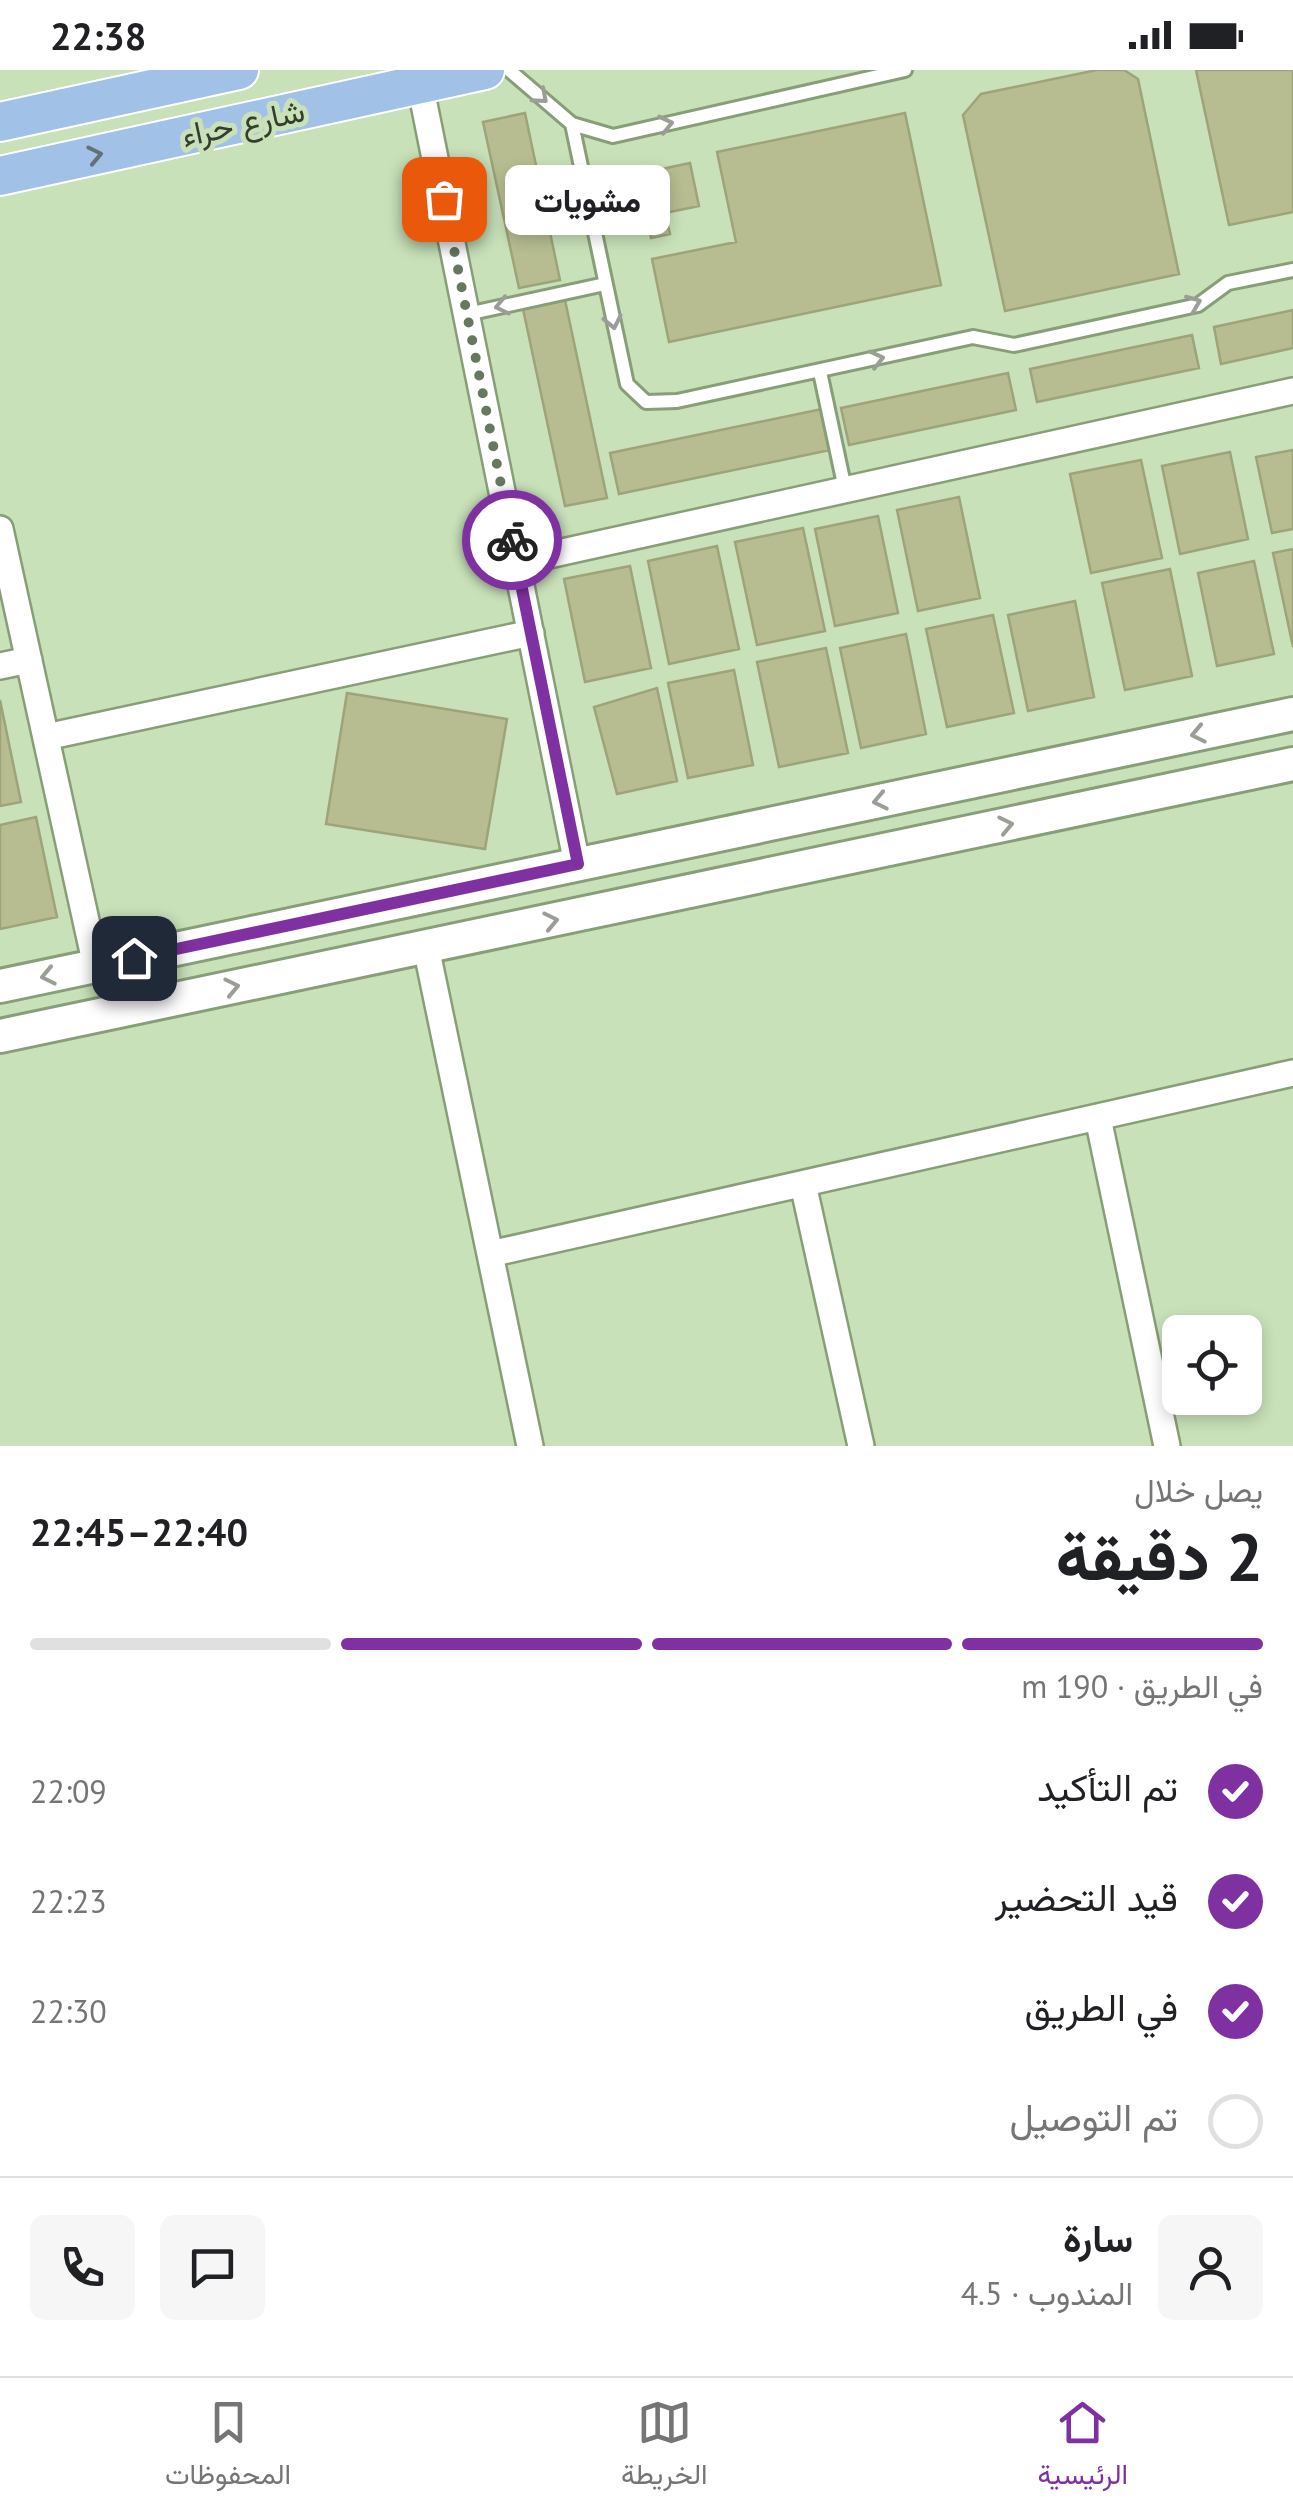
<!DOCTYPE html>
<html lang="ar">
<meta charset="utf-8">
<style>
:root{--surface:#fff;--page:#f6f6f6;--text:#202124;--muted:#757577;--line:#e0e0e0;--accent:#7f31a1}
body{margin:0;font-family:"PT Sans",Vazirmatn,sans-serif;background:var(--page);color:var(--text);direction:rtl;height:100vh;display:flex;flex-direction:column;font-size:38px;white-space:nowrap}
*{box-sizing:border-box;margin:0}
p{font-size:32px;color:var(--muted)}
.icon{flex:none;width:55px;height:55px;fill:none;stroke:currentColor;stroke-width:2;stroke-linecap:round;stroke-linejoin:round}
.map{position:relative;height:1376px;overflow:hidden;direction:ltr}
.panel{display:flex;flex-direction:column;background:var(--surface);flex:1}
.panel>*{flex:none}
.fabs{position:absolute;left:1162px;top:1245px;display:grid;gap:20px}
.fabs a{display:grid;place-items:center;width:100px;height:100px;border-radius:15px;background:var(--surface);box-shadow:0 5px 15px #0003;font-size:50px}
.pin{position:absolute;display:grid;place-items:center;width:85px;height:85px;color:#fff;margin:-42px;border-radius:20px;box-shadow:0 5px 15px #0006}
.courier{position:absolute;display:grid;place-items:center;width:100px;height:100px;margin:-50px;border:8px solid #7f31a1;border-radius:50%;background:#fff;color:#222;box-shadow:0 2px 12px #0007}
.bubble{position:absolute;height:70px;border-radius:15px;background:var(--surface);box-shadow:0 5px 15px #0003;font-size:32px;font-weight:800;line-height:70px;text-align:center;direction:rtl}
.overview em{font-style:normal;font-weight:800}
.overview div{display:flex;flex-direction:column-reverse}
.overview{display:flex;align-items:center;justify-content:space-between;height:170px;padding:0 30px}
h1{font-size:65px;font-weight:800;line-height:75px}
.bar{display:grid;grid-template-columns:repeat(4,1fr);gap:15px 10px;align-content:center;height:120px;padding:0 30px}
.bar i{height:12px;border-radius:8px;background:var(--line)}
.bar .active{background:var(--accent)}
.bar p{grid-column:span 4}
.line{display:flex;align-items:center;gap:25px;padding:0 30px;border-top:2px solid var(--line)}
.line div{flex:1}
.round{display:grid;place-items:center;flex:none;width:105px;height:105px;border-radius:15px;background:var(--page)}
ol{padding:0 30px;list-style:none}
li{display:flex;align-items:center;gap:30px;height:110px}
li p{margin-inline-start:auto}
li .icon{padding:10px;border-radius:50%;background:var(--accent);color:#fff;stroke-width:4}
li:last-child{color:var(--muted)}
li i{width:55px;height:55px;border:5px solid var(--line);border-radius:50%}
.status{display:flex;justify-content:space-between;align-items:center;height:70px;padding:0 50px;background:var(--surface);direction:ltr}
.status svg{height:28px;fill:currentColor}
.tabs{display:flex;justify-content:space-around;align-items:center;height:140px;border-top:2px solid var(--line);background:var(--surface);font-size:28px;color:var(--muted)}
.tabs a{display:grid;justify-items:center;gap:5px}
.tabs .active{color:var(--accent)}
.map>svg:first-child{display:block}
.building{fill:#b7bd91;stroke:#9ea379;stroke-width:2.5}
.lines{fill:none;stroke-linecap:round;stroke-linejoin:round}
.lane-casing{stroke:#879e79;stroke-width:18}
.street-casing{stroke:#879e79;stroke-width:30}
.secondary-casing{stroke:#879e79;stroke-width:38}
.primary-casing{stroke:#fff;stroke-width:42}
.lane{stroke:#fff;stroke-width:12}
.street{stroke:#fff;stroke-width:25}
.secondary{stroke:#fff;stroke-width:32}
.primary{stroke:#a1c1e6;stroke-width:38}
.oneway{stroke:#9a9e96}
.oneway2{stroke:#607278}
.done{stroke:#68775f;stroke-width:10;stroke-dasharray:0 18}
.route{stroke:#7f31a1;stroke-width:12}
.labels{text-anchor:middle;stroke-width:10;stroke-linejoin:round;paint-order:stroke}
.street-label{font-size:32px;fill:#343e2e;stroke:#c8e1b9}
</style>
<div class="status"><b>22:38</b><svg viewBox="0 0 49 12"><path d="M0 12V9h3v3zM5 12V6h3v6zM10 12V3h3v9zM15 12V0h3v12zM26 1h20v11H26zM47 4h2v5h-2z"/></svg></div>
<div class="map">
<svg width="1293" height="1376" viewBox="0 0 1293 1376">
<rect width="100%" height="100%" fill="#c8e1b9"/>
<path class="building" d="M1097,0H1124L1138,9L1179,204L1005,241L963,45L981,24Z
M1196,0H1293V142L1229,155Z
M525,43L560,210L519,218L483,52Z
M905,43L941,215L669,272L652,189L736,172L717,82Z
M690,93L699,136L665,143L670,164L651,168L638,104Z
M565,230L607,428L565,436L523,239Z
M1293,240V278L1221,294L1214,257Z
M1192,265L1199,298L1037,332L1030,299Z
M1008,303L1016,340L849,375L841,338Z
M822,339L830,380L619,424L610,383Z
M1293,380V459L1272,463L1256,387Z
M1230,382L1248,469L1180,484L1162,396Z
M1141,390L1162,488L1091,503L1070,404Z
M959,427L980,528L918,541L897,440Z
M878,446L898,543L835,556L815,459Z
M803,458L825,561L757,575L735,472Z
M717,476L739,579L669,594L648,491Z
M1293,479V577L1273,483Z
M1254,491L1274,584L1217,596L1198,503Z
M630,496L651,598L585,612L564,509Z
M1170,499L1192,606L1125,620L1102,513Z
M1075,531L1094,627L1028,641L1008,545Z
M993,545L1014,643L947,657L926,559Z
M906,564L926,664L861,678L840,578Z
M826,578L848,683L779,697L757,592Z
M734,600L753,695L688,708L668,613Z
M657,618L677,711L617,724L594,637Z
M347,623L507,649L485,779L326,754Z
M0,630L21,732L0,736Z
M36,747L57,847L0,859V755Z"/>
<g class="lines">
<defs>
<path id="lane" d="M509,0L572,54L613,66L905,0
M572,54L627,314L646,332L677,331L973,267L1014,275L1198,235L1228,213L1293,200
M467,244L605,214
M820,302L845,419"/>
<path id="street" d="M420,14L577,794
M0,459L96,896
M517,492L1293,321
M0,596L29,590
M46,667L531,563
M426,877L530,1376
M1098,1048L1167,1376
M803,1114L861,1376
M490,1184L1293,1003"/>
<path id="secondary" d="M0,916L1293,644
M0,966L1293,694"/>
<path id="primary" d="M0,52L239,0
M0,106L485,0"/>
</defs>
<use href="#lane" class="lane-casing"/>
<use href="#street" class="street-casing"/>
<use href="#secondary" class="secondary-casing"/>
<use href="#primary" class="primary-casing"/>
<use href="#lane" class="lane"/>
<use href="#street" class="street"/>
<use href="#secondary" class="secondary"/>
<use href="#primary" class="primary"/>
</g>
<defs><path id="oneway-chevron" d="M-2-3.5L2.5 0L-2 3.5" fill="none" stroke-width="1.6" stroke-linecap="round" stroke-linejoin="round" transform="scale(2.5)"/></defs>
<g class="oneway">
<use href="#oneway-chevron" transform="translate(541 27) rotate(41)"/>
<use href="#oneway-chevron" transform="translate(666 54) rotate(-13)"/>
<use href="#oneway-chevron" transform="translate(1194 233) rotate(-22)"/>
<use href="#oneway-chevron" transform="translate(502 236) rotate(168)"/>
<use href="#oneway-chevron" transform="translate(613 252) rotate(78)"/>
<use href="#oneway-chevron" transform="translate(877 289) rotate(-13)"/>
<use href="#oneway-chevron" transform="translate(1198 664) rotate(168)"/>
<use href="#oneway-chevron" transform="translate(880 731) rotate(168)"/>
<use href="#oneway-chevron" transform="translate(1006 755) rotate(-12)"/>
<use href="#oneway-chevron" transform="translate(551 851) rotate(-12)"/>
<use href="#oneway-chevron" transform="translate(48 906) rotate(168)"/>
<use href="#oneway-chevron" transform="translate(232 917) rotate(-12)"/>
</g>
<use class="oneway2" href="#oneway-chevron" transform="translate(95 85) rotate(-12)"/>
<g class="lines">
<path class="done" d="M444,129L512,470"/>
<path class="route" d="M134,888L578,794L512,470"/>
</g>
<g class="labels">
<g class="street-label">
<text transform="translate(243 53) rotate(-12)" y="11">شارع حراء</text>
</g>
</g>
</svg>
<div class="fabs">
<a><svg class="icon" aria-label="locate" viewBox="0 0 24 24"><circle cx="12" cy="12" r="6"/><path d="M12 2v4M12 18v4M2 12h4M18 12h4"/></svg></a>
</div>
<div class="pin" style="left:444px;top:129px;background:#ea580c"><svg class="icon" aria-label="bag" viewBox="0 0 24 24"><path d="M5 8h14l-1 12H6zM9 8a3 3 0 0 1 6 0"/></svg></div>
<div class="pin" style="left:134px;top:888px;background:#1f2937"><svg class="icon" aria-label="home" viewBox="0 0 24 24"><path d="M3 11l9-7 9 7M6 9v11h12V9"/></svg></div>
<div class="courier" style="left:512px;top:470px"><svg class="icon" aria-label="bike" viewBox="0 0 24 24"><circle cx="6" cy="16" r="4"/><circle cx="18" cy="16" r="4"/><path d="M6 16l4-8h5l3 8M10 8l3 8H6M13 5h3"/></svg></div>
<div class="bubble" style="left:505px;top:95px;width:165px">مشويات</div>
</div>
<section class="panel">
<div class="overview"><div><h1>2 دقيقة</h1><p>يصل خلال</p></div><em>22:40–22:45</em></div>
<div class="bar"><i class="active"></i><i class="active"></i><i class="active"></i><i></i><p>في الطريق · 190 m</p></div>
<ol>
<li><svg class="icon" aria-label="check" viewBox="0 0 24 24"><path d="M5 12l5 5 9-10"/></svg>تم التأكيد<p>22:09</p></li>
<li><svg class="icon" aria-label="check" viewBox="0 0 24 24"><path d="M5 12l5 5 9-10"/></svg>قيد التحضير<p>22:23</p></li>
<li><svg class="icon" aria-label="check" viewBox="0 0 24 24"><path d="M5 12l5 5 9-10"/></svg>في الطريق<p>22:30</p></li>
<li><i></i>تم التوصيل</li>
</ol>
<div class="line" style="height:180px"><a class="round"><svg class="icon" aria-label="person" viewBox="0 0 24 24"><circle cx="12" cy="8" r="4"/><path d="M4 21q1-7 8-7t8 7"/></svg></a><div><b>سارة</b><p>المندوب · 4.5</p></div><a class="round"><svg class="icon" aria-label="chat" viewBox="0 0 24 24"><path d="M4 5h16v11H9l-5 4z"/></svg></a><a class="round"><svg class="icon" aria-label="phone" viewBox="0 0 24 24"><path d="M5 4h4l2 5-3 2q2 4 5 5l2-3 5 2v4C11 20 4 13 5 4z"/></svg></a></div>
</section>
<nav class="tabs">
<a class="active"><svg class="icon" aria-label="home" viewBox="0 0 24 24"><path d="M3 11l9-7 9 7M6 9v11h12V9"/></svg>الرئيسية</a>
<a><svg class="icon" aria-label="map" viewBox="0 0 24 24"><path d="M3 6l6-2 6 2 6-2v14l-6 2-6-2-6 2zM9 4v14M15 6v14"/></svg>الخريطة</a>
<a><svg class="icon" aria-label="saved" viewBox="0 0 24 24"><path d="M7 4h10v16l-5-4-5 4z"/></svg>المحفوظات</a>
</nav>
